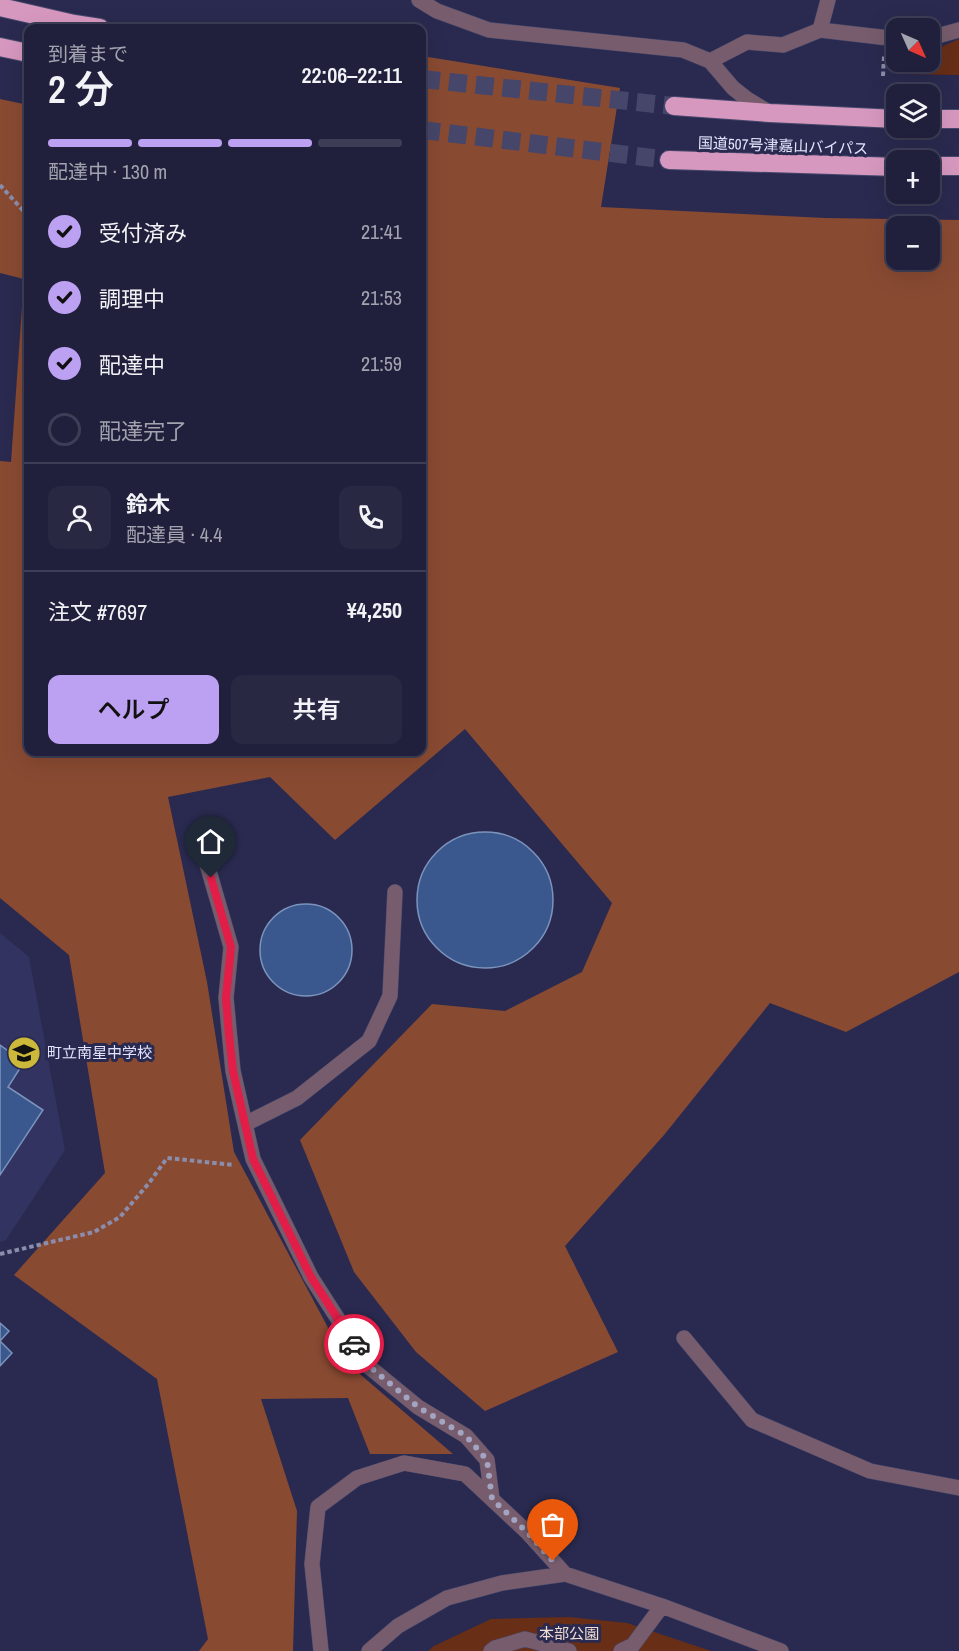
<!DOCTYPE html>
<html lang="ja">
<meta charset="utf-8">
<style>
:root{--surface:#20203c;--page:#282843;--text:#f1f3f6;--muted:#a2a3af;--line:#3d3e56;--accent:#bca0f2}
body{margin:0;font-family:"Archivo Narrow","Noto Sans JP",sans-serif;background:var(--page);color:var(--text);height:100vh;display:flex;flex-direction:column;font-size:22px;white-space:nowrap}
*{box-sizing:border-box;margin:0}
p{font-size:20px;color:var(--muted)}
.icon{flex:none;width:33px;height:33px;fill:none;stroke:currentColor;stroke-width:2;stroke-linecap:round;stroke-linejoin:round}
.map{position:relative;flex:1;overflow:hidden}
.details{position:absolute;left:24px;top:24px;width:402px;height:732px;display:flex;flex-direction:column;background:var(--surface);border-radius:12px;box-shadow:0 6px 24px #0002,0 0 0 2px var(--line)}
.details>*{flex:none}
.needle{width:39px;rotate:135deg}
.fabs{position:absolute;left:886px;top:18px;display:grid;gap:12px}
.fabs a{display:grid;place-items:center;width:54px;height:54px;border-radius:12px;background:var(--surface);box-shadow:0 6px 24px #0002,0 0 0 2px var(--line);font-size:30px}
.pin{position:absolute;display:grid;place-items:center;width:51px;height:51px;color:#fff;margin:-62px -26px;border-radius:50% 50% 50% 0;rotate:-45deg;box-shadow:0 0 6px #0007}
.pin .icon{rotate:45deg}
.courier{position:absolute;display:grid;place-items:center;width:60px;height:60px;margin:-30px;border:4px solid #e11d48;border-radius:50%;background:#fff;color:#222;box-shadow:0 2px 8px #0007}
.summary em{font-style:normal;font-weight:600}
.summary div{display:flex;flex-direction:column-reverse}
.summary{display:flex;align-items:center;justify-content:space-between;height:102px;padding:0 24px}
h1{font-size:39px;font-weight:600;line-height:45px}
.bar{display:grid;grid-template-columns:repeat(4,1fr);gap:9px 6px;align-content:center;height:72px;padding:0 24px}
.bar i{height:8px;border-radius:4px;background:var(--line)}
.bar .active{background:var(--accent)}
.bar p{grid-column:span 4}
.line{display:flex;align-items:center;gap:15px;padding:0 24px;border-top:2px solid var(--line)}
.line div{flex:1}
.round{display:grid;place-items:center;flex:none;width:63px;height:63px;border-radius:12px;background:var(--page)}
ol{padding:0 24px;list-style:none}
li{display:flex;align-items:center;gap:18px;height:66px}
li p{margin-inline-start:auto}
li .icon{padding:6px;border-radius:50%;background:var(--accent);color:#111;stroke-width:4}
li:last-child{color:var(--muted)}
li i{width:33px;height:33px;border:3px solid var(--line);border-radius:50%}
.button{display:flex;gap:12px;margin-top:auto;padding:12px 24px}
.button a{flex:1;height:69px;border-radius:12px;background:var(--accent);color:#111;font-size:24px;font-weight:600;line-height:69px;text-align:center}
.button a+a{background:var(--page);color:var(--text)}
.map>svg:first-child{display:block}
.built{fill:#323360}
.green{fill:#682e16}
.forest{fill:#894a32;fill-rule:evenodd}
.building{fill:#3a588d;stroke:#7c94bd;stroke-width:1.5}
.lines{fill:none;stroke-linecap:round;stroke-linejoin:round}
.highway-tunnel{stroke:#46466a;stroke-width:18;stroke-dasharray:18 9;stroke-linecap:butt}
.minor-casing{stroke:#47486c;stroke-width:16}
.highway-casing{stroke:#47486c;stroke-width:20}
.path{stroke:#8b8dac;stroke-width:4;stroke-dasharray:4.5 3;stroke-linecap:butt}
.minor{stroke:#765c6c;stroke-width:15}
.highway{stroke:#d798c0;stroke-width:18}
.done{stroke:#a2a4c1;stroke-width:6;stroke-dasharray:0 10.8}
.route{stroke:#e11d48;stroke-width:8}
.labels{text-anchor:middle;stroke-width:6;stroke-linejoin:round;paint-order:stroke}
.street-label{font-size:15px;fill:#e2e5fe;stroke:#2a2a50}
.poi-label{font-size:15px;fill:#e2e5fe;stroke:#2a2a50;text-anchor:start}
.park-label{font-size:15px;fill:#f1ddd6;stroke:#2a2a50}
</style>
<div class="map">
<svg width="959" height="1651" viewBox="0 0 959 1651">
<rect width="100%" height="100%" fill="#2a2a50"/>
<path class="built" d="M0,933L29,957L65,1150L6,1240L0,1242Z"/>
<path class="green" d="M959,39V75L904,74L906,63L909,62H930V52Z
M569,1617L627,1623L711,1651H428L434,1646L491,1619Z"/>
<path class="forest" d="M422,56L620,88L601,207L825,218L959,220V972L846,1032L770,1003L664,1135L565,1246L618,1352L485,1411L416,1352L354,1272L300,1140L432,1004L505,1011L582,972L612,903L465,729L335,840L270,777L168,797L207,982L234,1152L347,1363L453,1454H370L348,1398L261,1399L297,1511L293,1651H199L208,1639L157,1379L14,1275L105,1173L69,955L0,898V461L11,462L24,279L0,273V99L28,105V752H422ZM897,226H930V260H897Z"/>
<path class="building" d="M417 900a68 68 0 1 1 136 0a68 68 0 1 1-136 0Z
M260 950a46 46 0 1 1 92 0a46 46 0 1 1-92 0Z
M0,1045L24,1062L8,1087L43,1110L0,1175Z
M0,1323L9,1331L0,1341L12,1353L0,1366Z"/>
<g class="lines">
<path class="highway-tunnel" d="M422,79L674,106
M422,130L669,160"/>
<defs>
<path id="minor" d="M419,0L437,11L489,30L683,50L710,61L733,88L747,99L770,113
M820,30L828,0
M930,38L959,30
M710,61L747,42L783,45L820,30L897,39
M198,833L231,947L226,998L233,1071L253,1159L311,1277L368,1366L418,1407L466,1436L487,1460L492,1499
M245,1124L297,1098L369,1041L390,996L395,892
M684,1338L752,1420L870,1471L959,1488
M321,1651L312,1564L318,1507L357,1478L404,1463L465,1474L527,1532L565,1574
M369,1651L398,1626L447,1598L502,1583L565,1574L662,1606L781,1651
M491,1651L495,1648L525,1639L569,1651
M621,1651L633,1645L662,1606"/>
<path id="highway" d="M0,7L74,24L100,28
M0,47L28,53
M674,106L770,113L897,119
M930,119H959
M669,160L897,167
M930,166H959"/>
</defs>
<use href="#minor" class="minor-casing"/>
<use href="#highway" class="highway-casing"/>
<path class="path" d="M883,76L884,56
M0,185L28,216
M0,1254L94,1232L120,1217L149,1183L167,1158L234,1165"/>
<use href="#minor" class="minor"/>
<use href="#highway" class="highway"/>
</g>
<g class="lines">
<path class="done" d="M354,1344L369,1366L418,1407L466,1436L487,1460L492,1499L527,1532L553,1561"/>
<path class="route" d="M211,878L231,947L226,998L229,1035L233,1071L253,1159L311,1277L354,1344"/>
</g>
<defs>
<symbol id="school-disc" viewBox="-11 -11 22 22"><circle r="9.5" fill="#ccb939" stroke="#2a2a50"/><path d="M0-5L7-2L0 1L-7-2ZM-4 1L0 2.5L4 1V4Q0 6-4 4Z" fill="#111"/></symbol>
</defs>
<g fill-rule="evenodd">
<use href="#school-disc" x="5" y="1034" width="38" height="38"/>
</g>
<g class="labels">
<g class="street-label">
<text transform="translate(783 146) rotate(2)" y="5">国道507号津嘉山バイパス</text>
</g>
<g class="poi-label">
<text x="47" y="1058">町立南星中学校</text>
</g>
<g class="park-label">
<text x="569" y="1639">本部公園</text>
</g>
</g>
</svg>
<div class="fabs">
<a><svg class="needle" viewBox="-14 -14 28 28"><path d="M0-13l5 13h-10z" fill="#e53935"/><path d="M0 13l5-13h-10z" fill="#a2a3af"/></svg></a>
<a><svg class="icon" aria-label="layers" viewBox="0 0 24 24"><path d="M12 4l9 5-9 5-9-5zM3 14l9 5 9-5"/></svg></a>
<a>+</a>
<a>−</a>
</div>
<div class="pin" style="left:553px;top:1561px;background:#ea580c"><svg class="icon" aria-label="bag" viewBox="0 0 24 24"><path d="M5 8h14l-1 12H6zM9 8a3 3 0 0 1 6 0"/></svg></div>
<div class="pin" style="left:211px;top:878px;background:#1f2937"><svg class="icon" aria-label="home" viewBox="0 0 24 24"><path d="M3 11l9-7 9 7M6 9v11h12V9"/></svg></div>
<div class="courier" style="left:354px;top:1344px"><svg class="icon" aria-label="car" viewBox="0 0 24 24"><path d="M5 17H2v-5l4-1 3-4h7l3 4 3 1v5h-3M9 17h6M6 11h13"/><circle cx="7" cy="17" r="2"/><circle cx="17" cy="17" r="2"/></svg></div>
<section class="details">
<div class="summary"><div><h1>2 分</h1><p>到着まで</p></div><em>22:06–22:11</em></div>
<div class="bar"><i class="active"></i><i class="active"></i><i class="active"></i><i></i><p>配達中 · 130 m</p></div>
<ol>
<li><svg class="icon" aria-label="check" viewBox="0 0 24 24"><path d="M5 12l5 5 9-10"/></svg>受付済み<p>21:41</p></li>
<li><svg class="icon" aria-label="check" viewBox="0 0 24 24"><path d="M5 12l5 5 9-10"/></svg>調理中<p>21:53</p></li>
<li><svg class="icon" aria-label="check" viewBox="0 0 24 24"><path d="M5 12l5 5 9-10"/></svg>配達中<p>21:59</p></li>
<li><i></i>配達完了</li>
</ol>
<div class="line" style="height:108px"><a class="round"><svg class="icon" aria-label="person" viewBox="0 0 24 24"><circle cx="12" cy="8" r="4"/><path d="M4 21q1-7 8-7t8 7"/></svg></a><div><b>鈴木</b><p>配達員 · 4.4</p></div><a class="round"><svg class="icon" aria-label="phone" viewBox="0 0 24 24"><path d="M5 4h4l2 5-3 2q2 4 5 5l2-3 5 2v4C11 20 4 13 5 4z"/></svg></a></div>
<div class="line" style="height:78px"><div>注文 #7697</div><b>¥4,250</b></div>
<div class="button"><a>ヘルプ</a><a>共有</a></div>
</section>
</div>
